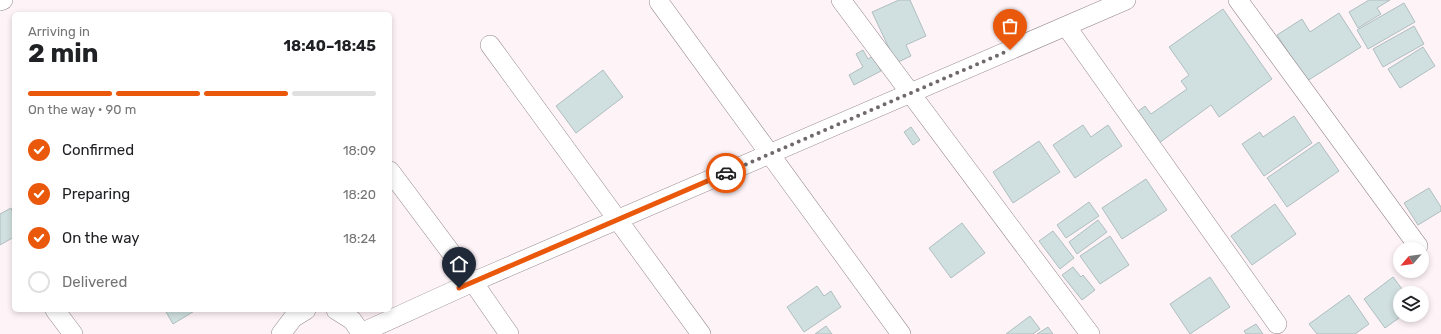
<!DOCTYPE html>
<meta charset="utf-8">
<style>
:root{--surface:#fff;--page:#f6f6f6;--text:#202124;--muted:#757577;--line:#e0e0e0;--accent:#ea580c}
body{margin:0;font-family:Rubik,sans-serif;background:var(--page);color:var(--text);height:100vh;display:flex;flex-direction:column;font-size:15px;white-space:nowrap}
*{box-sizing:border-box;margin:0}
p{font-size:13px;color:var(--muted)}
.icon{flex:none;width:22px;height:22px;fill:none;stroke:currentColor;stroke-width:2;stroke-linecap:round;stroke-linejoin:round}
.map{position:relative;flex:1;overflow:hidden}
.panel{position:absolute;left:12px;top:12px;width:380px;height:300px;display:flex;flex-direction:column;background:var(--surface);border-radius:6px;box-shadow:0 2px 6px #0003}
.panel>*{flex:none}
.needle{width:26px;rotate:242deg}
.controls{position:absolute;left:1393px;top:242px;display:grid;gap:8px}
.controls a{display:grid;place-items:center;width:36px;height:36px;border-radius:50%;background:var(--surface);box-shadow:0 2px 6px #0003;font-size:20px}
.pin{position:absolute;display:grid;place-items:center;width:34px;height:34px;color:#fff;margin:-41px -17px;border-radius:50% 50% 50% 0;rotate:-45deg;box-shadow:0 0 4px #0007}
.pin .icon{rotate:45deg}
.courier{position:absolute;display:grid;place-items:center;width:40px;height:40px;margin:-20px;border:3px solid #ea580c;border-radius:50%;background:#fff;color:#222;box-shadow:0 1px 5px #0007}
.headline em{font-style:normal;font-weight:700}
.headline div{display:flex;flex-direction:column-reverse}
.headline{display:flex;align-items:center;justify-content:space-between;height:68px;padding:0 16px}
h1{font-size:26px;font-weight:700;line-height:30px}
.bar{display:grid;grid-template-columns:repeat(4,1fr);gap:6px 4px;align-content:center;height:48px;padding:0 16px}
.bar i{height:5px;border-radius:3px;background:var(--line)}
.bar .selected{background:var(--accent)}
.bar p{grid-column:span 4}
ol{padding:0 16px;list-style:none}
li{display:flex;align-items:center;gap:12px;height:44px}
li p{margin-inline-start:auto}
li .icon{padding:4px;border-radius:50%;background:var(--accent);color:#fff;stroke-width:4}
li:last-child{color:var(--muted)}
li i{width:22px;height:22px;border:2px solid var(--line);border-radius:50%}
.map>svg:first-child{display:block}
.building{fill:#d0dfdf;stroke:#afbebf}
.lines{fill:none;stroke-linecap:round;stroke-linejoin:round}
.street-casing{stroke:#95888d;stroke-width:20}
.street{stroke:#fff;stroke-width:19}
.done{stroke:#70696c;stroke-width:4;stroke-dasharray:0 7.2}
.route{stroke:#ea580c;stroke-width:5}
</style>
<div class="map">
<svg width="1441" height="334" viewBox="0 0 1441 334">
<rect width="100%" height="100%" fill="#fef3f7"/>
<path class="building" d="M899,0H910L926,36L906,45L911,56L896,63L872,12Z
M1369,0H1390L1377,8L1381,14L1358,28L1349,12Z
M1404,3L1415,22L1368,49L1357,30Z
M1223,9L1272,79L1219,117L1211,105L1159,143L1137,112L1145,106L1151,114L1187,89L1181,81L1189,75L1169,47Z
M1339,13L1361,47L1307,81L1277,35L1302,19L1310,32Z
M1414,26L1424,44L1383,67L1373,49Z
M1423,47L1435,66L1400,88L1388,69Z
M863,50L868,59L873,56L881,71L854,85L849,75L863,67L856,54Z
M603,70L623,97L576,133L556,106Z
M1294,116L1312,143L1264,176L1242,144L1260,132L1263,137Z
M1083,125L1091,137L1108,125L1122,146L1075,178L1053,145Z
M911,127L920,140L913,145L904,132Z
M1039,141L1060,172L1013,203L993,172Z
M1319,142L1339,171L1287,207L1267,178Z
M1146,179L1167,210L1122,239L1102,208Z
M1429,188L1441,207V211L1418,225L1404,203Z
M1089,202L1099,216L1066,238L1057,225Z
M1275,204L1296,234L1252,265L1231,236Z
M11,208L14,216V237L0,245V214Z
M1098,220L1107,232L1077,254L1069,242Z
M962,223L985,253L951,278L929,248Z
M1053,231L1074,258L1060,269L1039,241Z
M1110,236L1129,265L1100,284L1080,256Z
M1073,267L1081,277L1083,275L1095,290L1082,300L1062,275Z
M1210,277L1230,307L1190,334L1170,304Z
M1393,277L1405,293H1400V315H1403L1385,328L1364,299Z
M817,286L824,296L831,291L841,307L804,332L787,307Z
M1349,295L1369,324L1355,334H1317L1309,324Z
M165,310H196L173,324Z
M1030,316L1040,329L1033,334H1006Z
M1256,324L1263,334H1246L1244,331Z
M826,326L832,334H815Z
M1048,327L1053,334H1037Z"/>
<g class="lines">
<defs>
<path id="street" d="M841,0L1090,334
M1238,0L1418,246
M0,1L3,0
M659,2L901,334
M1066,26L1277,324
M490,45L701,334
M390,171L473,282L509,334
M55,310L73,334
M336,310L352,320L362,334
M361,333L473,282L1126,0
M281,334L293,318L306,310"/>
</defs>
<use href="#street" class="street-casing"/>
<use href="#street" class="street"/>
</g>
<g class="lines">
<path class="done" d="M726,173L1010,50"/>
<path class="route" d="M459,288L726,173"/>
</g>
</svg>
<div class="controls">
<a><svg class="needle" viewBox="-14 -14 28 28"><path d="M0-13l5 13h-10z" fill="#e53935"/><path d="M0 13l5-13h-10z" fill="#757577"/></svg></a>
<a><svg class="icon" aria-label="layers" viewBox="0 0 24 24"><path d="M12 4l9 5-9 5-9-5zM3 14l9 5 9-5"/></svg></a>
</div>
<div class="pin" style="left:1010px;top:50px;background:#ea580c"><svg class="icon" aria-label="bag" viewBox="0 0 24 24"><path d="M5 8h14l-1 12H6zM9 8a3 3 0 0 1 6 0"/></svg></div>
<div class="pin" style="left:459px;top:288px;background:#1f2937"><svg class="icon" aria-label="home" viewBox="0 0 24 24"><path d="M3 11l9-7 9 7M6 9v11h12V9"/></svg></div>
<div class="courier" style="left:726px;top:173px"><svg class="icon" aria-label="car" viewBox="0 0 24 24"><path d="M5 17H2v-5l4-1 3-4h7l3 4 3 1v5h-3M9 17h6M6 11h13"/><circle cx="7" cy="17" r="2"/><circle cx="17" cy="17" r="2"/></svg></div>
<section class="panel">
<div class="headline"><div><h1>2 min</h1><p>Arriving in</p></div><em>18:40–18:45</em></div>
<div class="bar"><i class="selected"></i><i class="selected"></i><i class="selected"></i><i></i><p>On the way · 90 m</p></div>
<ol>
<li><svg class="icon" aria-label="check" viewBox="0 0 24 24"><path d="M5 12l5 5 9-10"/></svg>Confirmed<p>18:09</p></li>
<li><svg class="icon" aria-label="check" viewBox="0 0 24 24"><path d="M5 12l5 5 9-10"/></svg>Preparing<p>18:20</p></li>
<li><svg class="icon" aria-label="check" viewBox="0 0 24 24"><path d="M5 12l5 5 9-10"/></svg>On the way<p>18:24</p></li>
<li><i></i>Delivered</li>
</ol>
</section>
</div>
